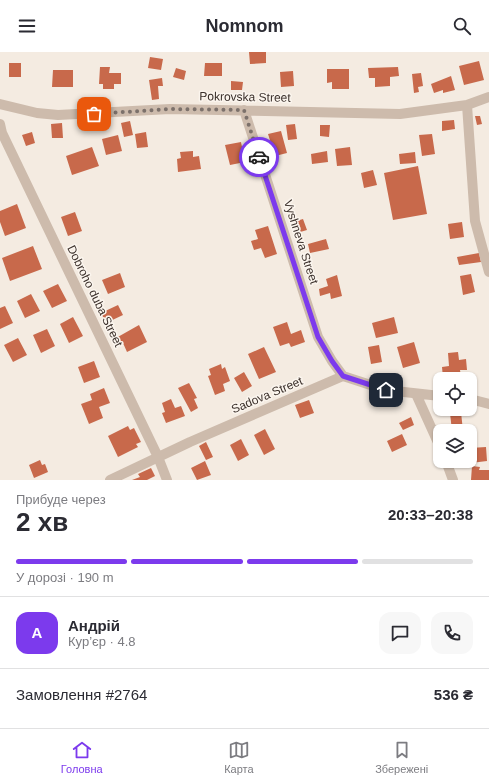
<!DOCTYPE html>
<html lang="uk">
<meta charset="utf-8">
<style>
:root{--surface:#fff;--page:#f7f7f7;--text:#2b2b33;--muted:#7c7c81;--line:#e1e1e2;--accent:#7c3aed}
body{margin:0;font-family:Helvetica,sans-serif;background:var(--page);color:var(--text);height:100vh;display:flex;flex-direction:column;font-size:15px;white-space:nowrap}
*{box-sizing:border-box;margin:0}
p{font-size:13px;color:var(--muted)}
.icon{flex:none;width:22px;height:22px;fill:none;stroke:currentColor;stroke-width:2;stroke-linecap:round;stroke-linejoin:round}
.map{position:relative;height:428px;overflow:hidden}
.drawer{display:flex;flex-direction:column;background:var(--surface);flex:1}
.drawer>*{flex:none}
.controls{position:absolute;left:433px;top:320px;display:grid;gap:8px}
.controls a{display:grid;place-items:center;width:44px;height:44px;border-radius:8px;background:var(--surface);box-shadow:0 1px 3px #0004;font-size:20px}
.pin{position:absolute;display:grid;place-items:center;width:34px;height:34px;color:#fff;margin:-17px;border-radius:8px;box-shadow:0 2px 6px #0006}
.courier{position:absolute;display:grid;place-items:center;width:40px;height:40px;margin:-20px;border:3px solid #7c3aed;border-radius:50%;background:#fff;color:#222;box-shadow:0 1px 5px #0007}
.headline em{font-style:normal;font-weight:700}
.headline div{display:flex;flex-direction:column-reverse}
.headline{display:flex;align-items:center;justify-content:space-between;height:68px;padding:0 16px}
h1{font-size:26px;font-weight:700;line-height:30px}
.bar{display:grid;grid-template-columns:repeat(4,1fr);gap:6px 4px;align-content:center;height:48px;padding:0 16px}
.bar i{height:5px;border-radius:3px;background:var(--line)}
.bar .selected{background:var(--accent)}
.bar p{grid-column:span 4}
.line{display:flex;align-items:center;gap:10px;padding:0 16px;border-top:1px solid var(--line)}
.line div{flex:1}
.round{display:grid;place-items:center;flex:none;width:42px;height:42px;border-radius:12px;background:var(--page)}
header{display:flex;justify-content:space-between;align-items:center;height:52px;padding:0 16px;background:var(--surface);font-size:18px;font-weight:700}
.tabs{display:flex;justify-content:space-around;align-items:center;height:56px;border-top:1px solid var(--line);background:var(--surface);font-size:11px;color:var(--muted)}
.tabs a{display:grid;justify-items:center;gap:2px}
.tabs .selected{color:var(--accent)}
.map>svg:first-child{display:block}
.building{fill:#c8694b}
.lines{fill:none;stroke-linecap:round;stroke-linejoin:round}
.street{stroke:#cdbbac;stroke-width:10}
.done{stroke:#7c716b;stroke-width:4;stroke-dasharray:0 7.2}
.route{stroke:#7c3aed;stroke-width:5}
.labels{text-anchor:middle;stroke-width:3;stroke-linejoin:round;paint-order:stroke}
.street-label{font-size:12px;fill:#3b302b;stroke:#fbf5ee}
</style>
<header><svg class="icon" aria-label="menu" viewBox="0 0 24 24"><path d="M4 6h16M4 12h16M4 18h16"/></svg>Nomnom<svg class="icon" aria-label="search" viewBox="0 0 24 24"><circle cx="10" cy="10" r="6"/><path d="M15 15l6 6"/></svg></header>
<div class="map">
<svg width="489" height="428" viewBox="0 0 489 428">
<rect width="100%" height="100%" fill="#f4ebe1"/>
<path class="building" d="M249,0H266V11L250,12Z
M150,5L163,7L161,18L148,16Z
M479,9L484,28L464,33L459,14Z
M9,11H21V25H9Z
M205,11H222V24H204Z
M100,15H110L109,21H121V32H114V37H103V32H99Z
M398,15L399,24L390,25V34L375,35V26H369L368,16Z
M176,16L186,19L184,28L173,25Z
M327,17H349V37H332V30L327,31Z
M53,18H73V35H52Z
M293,19L294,34L281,35L280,20Z
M421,21L423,34L418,35L419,40L414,41L412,22Z
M451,24L455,38L443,41V38L434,41L431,32Z
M162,26L163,34H158L159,47L152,48L149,28Z
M231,29L243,30L242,38H231Z
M475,64H480L482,72L477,73Z
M454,68L455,77L442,79V69Z
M130,69L133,83L124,85L121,71Z
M62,71L63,86H52L51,72Z
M295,72L297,87L288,88L286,73Z
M320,73H330L329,85L320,84Z
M281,79L287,101L275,104L268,82Z
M32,80L35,91L26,94L22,83Z
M146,80L148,95L137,96L135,82Z
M432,82L435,102L422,104L419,83Z
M118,83L122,99L106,103L102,87Z
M241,90L245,110L230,113L225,93Z
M92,95L99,114L72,123L66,104Z
M350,95L352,113L337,114L335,97Z
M193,99V105L199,104L201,117L178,120L177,107L181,106L180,100Z
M327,99L328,110L312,112L311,102Z
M415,100L416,111L400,112L399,102Z
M418,114L427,162L393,168L384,121Z
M373,118L377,133L364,136L361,121Z
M17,152L26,176L5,184L0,170V159Z
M75,160L82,179L68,184L61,165Z
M303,167L307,178L297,181L293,170Z
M462,170L464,185L450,187L448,172Z
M268,174L277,202L265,206L261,196L254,198L251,189L258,187L255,178Z
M326,187L329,197L310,201L308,192Z
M33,194L42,217L10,229L2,206Z
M479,201L481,210L459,213L457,205Z
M120,221L125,235L108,242L102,228Z
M471,222L475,240L463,243L460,224Z
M337,223L342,244L331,247L330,241L320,244L319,237L328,234L326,227Z
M58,232L67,249L52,256L43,239Z
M31,242L40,259L25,266L17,249Z
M118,253L123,263L106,271L101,261Z
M5,254L13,271L0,277V256Z
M73,265L83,284L69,291L60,272Z
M394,265L398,281L376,286L372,271Z
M287,270L291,282L301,278L305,290L291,295L289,291L280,294L273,275Z
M139,273L147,290L127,300L123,291L119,293L116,286Z
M47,277L55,294L41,301L33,283Z
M18,286L27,303L13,310L4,293Z
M414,290L420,311L403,316L397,295Z
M379,293L382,310L371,312L368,295Z
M264,295L276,320L259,327L248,302Z
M458,300L459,308L466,307L467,318H460L461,324L443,326L442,315L449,314L448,301Z
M94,309L100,325L84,331L78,315Z
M221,312L222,317L225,315L230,329L223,332L225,339L215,343L208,324L211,323L209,317Z
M244,320L252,334L242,340L234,326Z
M189,331L197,346L194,347L198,356L191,360L178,336Z
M104,336L110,351L99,355L103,366L89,372L81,352L92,348L90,342Z
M171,347L175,356L181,354L185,364L166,371L162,361L165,360L162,351Z
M309,348L314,361L300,366L295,353Z
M461,360L463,379H452L450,361Z
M411,365L414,373L403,378L399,371Z
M128,374L130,378L134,376L141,390L136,392L138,395L118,405L108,384Z
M265,377L275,397L264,403L254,383Z
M402,382L407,393L392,400L387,389Z
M241,387L249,403L238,409L230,393Z
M206,390L213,405L206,408L199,394Z
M486,395L487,409L471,411L470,396Z
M40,408L42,413L45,412L48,420L34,426L29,413Z
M205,409L211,423L197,428L191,416Z
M472,414L480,415L479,418H489V428H471Z
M151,416L155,424L147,428H132L140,425L138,422Z"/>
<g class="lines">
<path class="street" d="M0,52L37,61L58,63L170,57L400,62L467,53L489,45
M467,53L475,169L489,220
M244,58L318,285L332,309L343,324
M0,72L2,81L158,405L167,428
M416,342L440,395
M470,347L489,352
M446,409L453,428
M110,428L190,390L343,324L386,338L440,344"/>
</g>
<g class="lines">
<path class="done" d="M94,62L170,57L244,58L259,105"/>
<path class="route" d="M259,105L318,285L332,309L343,324L386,338"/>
</g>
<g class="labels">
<g class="street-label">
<text transform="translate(245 45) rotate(1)" y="4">Pokrovska Street</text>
<text transform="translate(301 190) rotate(72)" y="4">Vyshneva Street</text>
<text transform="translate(95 244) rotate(64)" y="4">Dobroho duba Street</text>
<text transform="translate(267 343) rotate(-23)" y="4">Sadova Street</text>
</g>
</g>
</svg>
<div class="controls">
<a><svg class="icon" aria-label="locate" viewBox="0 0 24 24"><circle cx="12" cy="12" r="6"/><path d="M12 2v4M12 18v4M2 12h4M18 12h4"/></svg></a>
<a><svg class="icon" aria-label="layers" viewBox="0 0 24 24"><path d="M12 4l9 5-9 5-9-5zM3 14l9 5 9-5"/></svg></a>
</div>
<div class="pin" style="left:94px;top:62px;background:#ea580c"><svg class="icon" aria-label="bag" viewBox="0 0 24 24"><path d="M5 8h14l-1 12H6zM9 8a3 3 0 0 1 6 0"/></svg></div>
<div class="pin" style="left:386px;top:338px;background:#1f2937"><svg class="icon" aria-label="home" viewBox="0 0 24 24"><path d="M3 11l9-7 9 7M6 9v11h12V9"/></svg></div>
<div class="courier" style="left:259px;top:105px"><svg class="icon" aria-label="car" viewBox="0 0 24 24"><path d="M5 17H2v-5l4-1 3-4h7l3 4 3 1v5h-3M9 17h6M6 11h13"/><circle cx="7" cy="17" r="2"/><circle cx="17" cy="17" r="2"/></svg></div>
</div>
<section class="drawer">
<div class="headline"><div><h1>2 хв</h1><p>Прибуде через</p></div><em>20:33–20:38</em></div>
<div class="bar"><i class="selected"></i><i class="selected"></i><i class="selected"></i><i></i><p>У дорозі · 190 m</p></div>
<div class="line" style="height:72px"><b class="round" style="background:var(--accent);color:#fff">А</b><div><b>Андрій</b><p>Кур’єр · 4.8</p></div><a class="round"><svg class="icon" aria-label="chat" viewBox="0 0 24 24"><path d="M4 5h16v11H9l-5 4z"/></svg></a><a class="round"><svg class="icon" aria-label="phone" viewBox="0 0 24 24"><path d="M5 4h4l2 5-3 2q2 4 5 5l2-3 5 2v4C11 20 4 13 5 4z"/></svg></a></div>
<div class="line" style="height:52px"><div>Замовлення #2764</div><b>536 ₴</b></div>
</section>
<nav class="tabs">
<a class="selected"><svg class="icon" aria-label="home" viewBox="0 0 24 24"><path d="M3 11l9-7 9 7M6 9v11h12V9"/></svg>Головна</a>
<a><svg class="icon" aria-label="map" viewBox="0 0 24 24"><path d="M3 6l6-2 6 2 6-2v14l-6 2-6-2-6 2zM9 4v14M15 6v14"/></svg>Карта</a>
<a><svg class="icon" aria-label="saved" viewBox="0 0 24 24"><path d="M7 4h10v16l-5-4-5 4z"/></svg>Збережені</a>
</nav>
